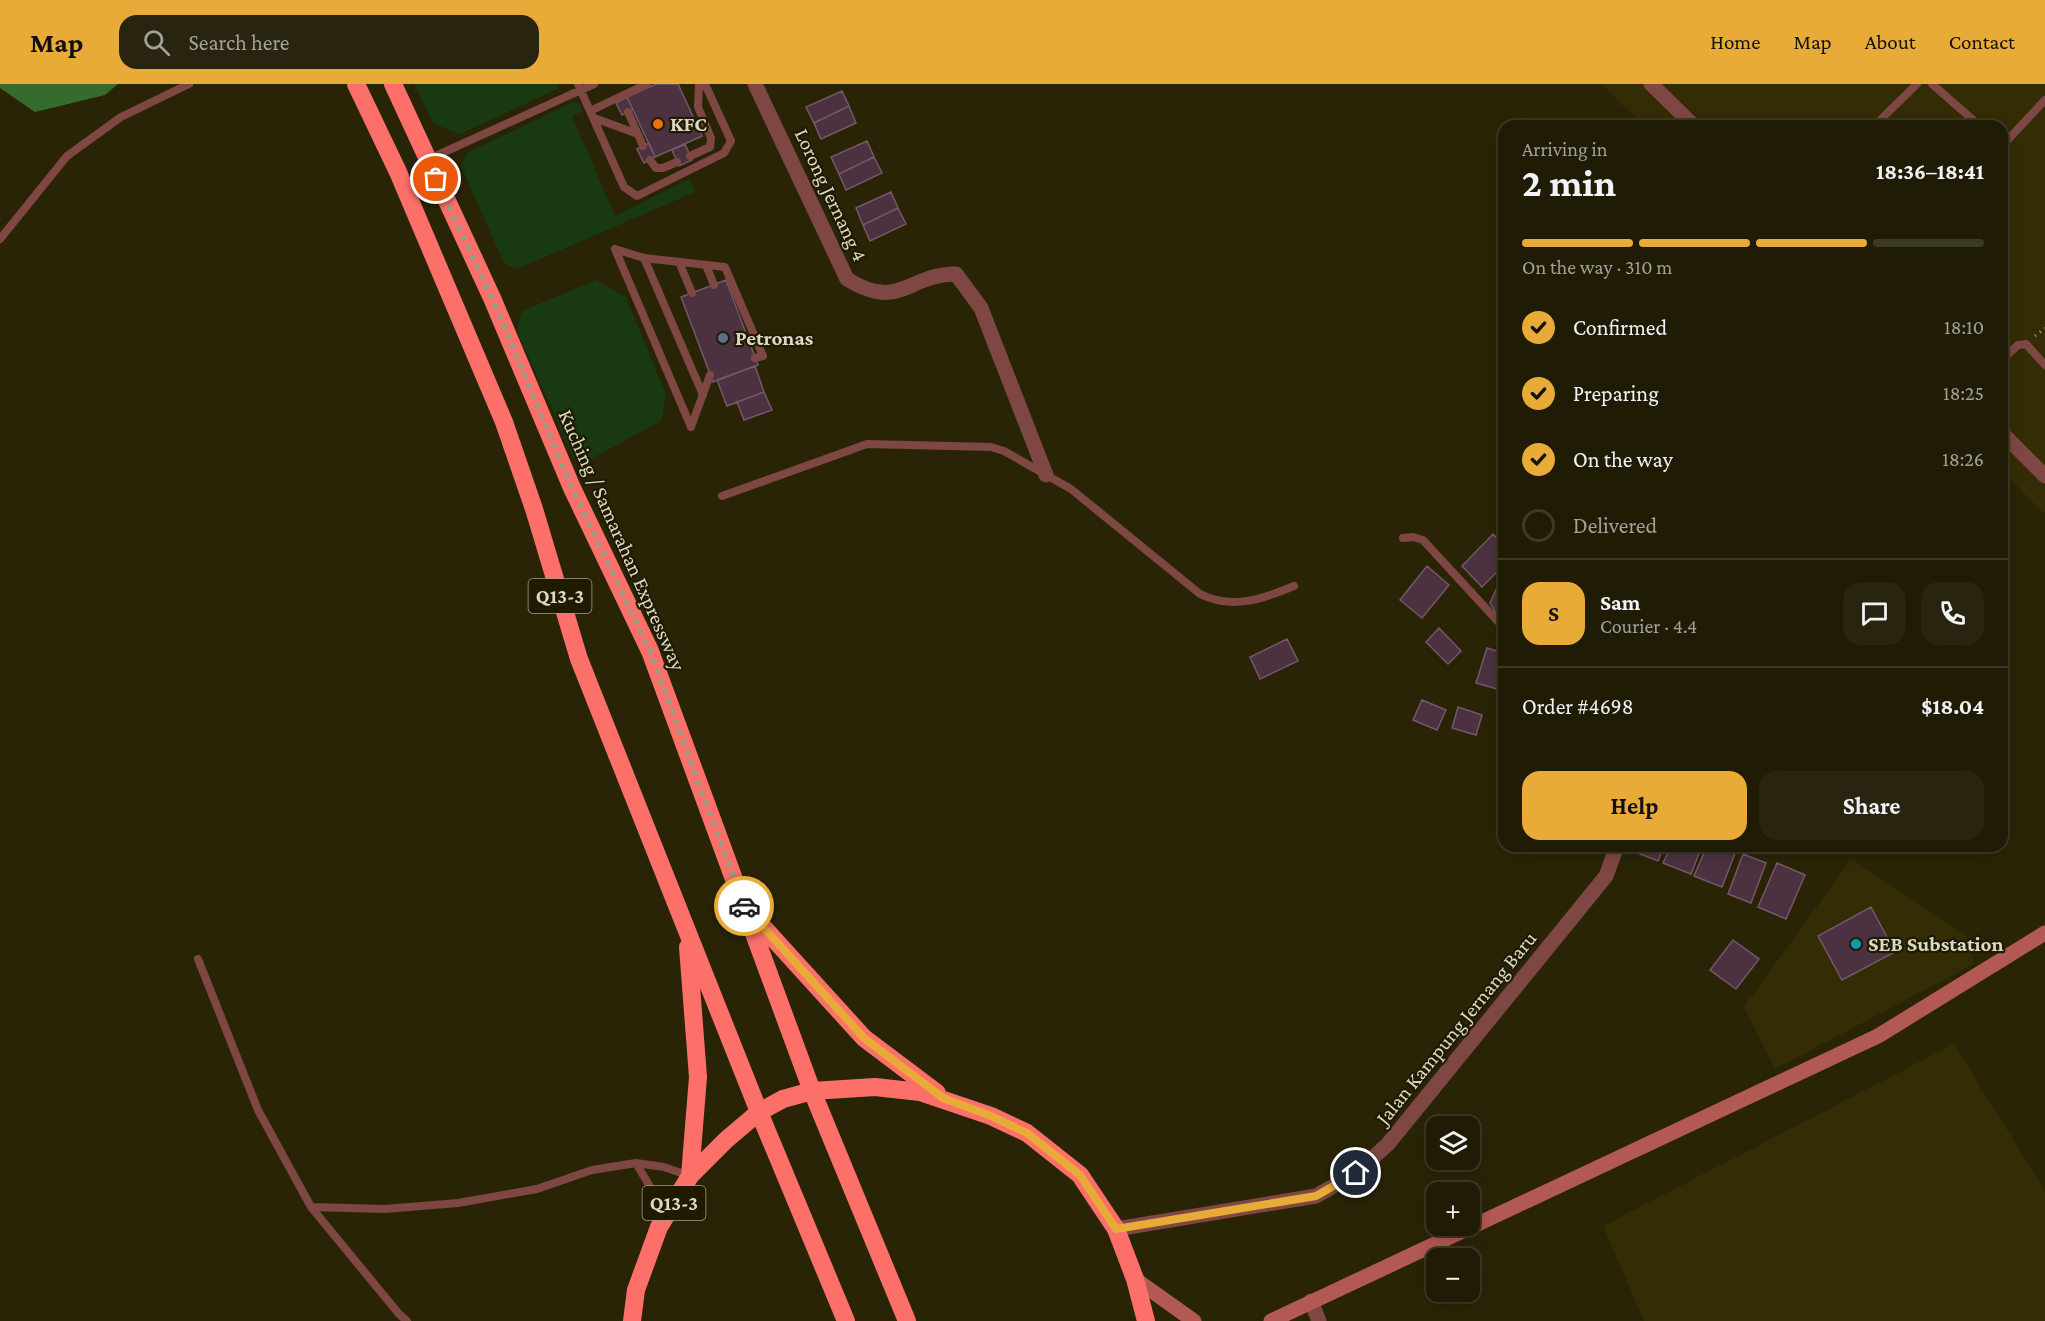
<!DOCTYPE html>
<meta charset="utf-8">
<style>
:root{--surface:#201b05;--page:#28240f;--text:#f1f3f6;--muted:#a2a19a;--line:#3d3927;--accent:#e8ab37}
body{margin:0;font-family:"Crimson Pro",serif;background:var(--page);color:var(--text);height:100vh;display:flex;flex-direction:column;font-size:22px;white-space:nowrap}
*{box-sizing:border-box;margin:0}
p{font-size:20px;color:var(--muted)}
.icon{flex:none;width:33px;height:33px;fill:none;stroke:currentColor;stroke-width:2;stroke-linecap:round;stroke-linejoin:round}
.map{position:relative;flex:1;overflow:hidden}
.details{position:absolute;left:1498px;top:36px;width:510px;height:732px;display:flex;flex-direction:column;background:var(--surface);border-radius:18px;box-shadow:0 3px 15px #0003,0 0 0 2px var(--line)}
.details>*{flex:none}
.controls{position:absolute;left:1426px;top:1032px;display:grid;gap:12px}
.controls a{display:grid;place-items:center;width:54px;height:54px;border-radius:12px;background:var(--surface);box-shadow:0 3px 15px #0003,0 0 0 2px var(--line);font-size:30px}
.pin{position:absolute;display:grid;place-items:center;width:51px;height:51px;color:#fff;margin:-26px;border:3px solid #fff;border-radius:50%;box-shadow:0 2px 6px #0007}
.courier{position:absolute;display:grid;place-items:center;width:60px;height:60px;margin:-30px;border:4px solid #e8ab37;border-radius:50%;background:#fff;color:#222;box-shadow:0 2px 8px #0007}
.headline em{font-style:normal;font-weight:700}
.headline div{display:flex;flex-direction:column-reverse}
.headline{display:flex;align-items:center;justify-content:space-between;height:102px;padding:0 24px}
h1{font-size:39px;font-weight:700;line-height:45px}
.bar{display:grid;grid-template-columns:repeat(4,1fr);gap:9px 6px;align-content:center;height:72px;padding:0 24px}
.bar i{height:8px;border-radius:4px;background:var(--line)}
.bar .current{background:var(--accent)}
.bar p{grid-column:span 4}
.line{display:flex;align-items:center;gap:15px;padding:0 24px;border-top:2px solid var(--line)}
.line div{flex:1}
.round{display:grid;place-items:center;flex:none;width:63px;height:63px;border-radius:18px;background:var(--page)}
ol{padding:0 24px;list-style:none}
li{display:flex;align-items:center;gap:18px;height:66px}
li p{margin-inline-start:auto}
li .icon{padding:6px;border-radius:50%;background:var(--accent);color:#111;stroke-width:4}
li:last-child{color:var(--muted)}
li i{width:33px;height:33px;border:3px solid var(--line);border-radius:50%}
.button{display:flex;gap:12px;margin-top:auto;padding:12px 24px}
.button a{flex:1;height:69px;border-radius:18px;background:var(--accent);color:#111;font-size:24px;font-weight:700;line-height:69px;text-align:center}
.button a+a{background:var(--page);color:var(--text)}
header{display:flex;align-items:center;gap:36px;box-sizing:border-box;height:84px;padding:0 30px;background:var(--accent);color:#111}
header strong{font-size:28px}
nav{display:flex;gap:33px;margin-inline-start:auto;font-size:21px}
.search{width:420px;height:54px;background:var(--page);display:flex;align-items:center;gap:15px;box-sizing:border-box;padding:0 21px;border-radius:18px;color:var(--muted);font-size:22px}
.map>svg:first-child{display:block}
.built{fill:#332c05}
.green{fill:#183912}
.forest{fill:#356c2b}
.building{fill:#4c3141;stroke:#755768;stroke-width:1.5}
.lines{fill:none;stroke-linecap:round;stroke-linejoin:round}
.path{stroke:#89856f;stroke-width:3;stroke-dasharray:1.5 4.5;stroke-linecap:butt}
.lane{stroke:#7f4743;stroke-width:8}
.street{stroke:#7f4743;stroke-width:15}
.secondary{stroke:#b25953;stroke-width:15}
.highway{stroke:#fd706a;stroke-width:18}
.done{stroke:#9c9984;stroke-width:6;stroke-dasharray:0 10.8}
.route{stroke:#e8ab37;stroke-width:8}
.food-dot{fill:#e8710a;stroke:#201b00;stroke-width:2}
.service-dot{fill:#5c6f8a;stroke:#201b00;stroke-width:2}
.culture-dot{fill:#0f9aa8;stroke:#201b00;stroke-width:2}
.labels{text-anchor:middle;stroke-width:4.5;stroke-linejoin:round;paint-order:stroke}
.shield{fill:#201b00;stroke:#a29f8b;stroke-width:1.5}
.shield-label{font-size:20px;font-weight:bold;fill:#dad8c7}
.poi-label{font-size:21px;font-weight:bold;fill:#dad8c7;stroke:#201b00;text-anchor:start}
.street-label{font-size:21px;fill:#dad8c7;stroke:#201b00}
</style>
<header>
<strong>Map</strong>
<div class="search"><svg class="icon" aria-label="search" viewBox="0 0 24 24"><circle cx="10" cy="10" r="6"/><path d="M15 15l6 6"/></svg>Search here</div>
<nav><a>Home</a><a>Map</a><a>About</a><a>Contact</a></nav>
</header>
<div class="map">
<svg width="2045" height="1237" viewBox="0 0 2045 1237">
<rect width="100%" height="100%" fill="#2a2407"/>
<path class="built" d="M1602,0H2045V430L2003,388L2002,42H1644Z
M1851,775L1967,853L1974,880L1775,985L1744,923Z
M1954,960L2045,1107V1237H1644L1603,1142Z"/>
<path class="green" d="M414,0H557L559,4L460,50L434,40Z
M573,18L578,19L583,27L572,32L615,132L689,95L695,108L517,185L504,179L461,82L467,69Z
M596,196L626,213L666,311L661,337L587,377L573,373L517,247L522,227Z"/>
<path class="forest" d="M0,0H118L105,11L35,28L0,4Z"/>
<path class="building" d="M656,0H678L702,52L655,73L627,13Z
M842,7L849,22L814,39L806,23Z
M627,13L633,26L622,31L616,19Z
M849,22L856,39L821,55L814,39Z
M867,57L874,73L839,90L831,73Z
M649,59L655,73L644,79L637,65Z
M685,60L692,76L679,82L672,66Z
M874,73L882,89L846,106L839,90Z
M891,108L898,124L863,141L856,124Z
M898,124L906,140L870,157L863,141Z
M726,196L758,281L713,298L681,213Z
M755,282L764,308L727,322L717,296Z
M764,308L772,326L744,336L737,318Z
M1493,450L1504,462V481L1482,503L1462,482Z
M1427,482L1449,501L1422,534L1400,516Z
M1502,493L1504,494V536L1498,533L1490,519Z
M1439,544L1461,567L1448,580L1426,558Z
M1287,555L1298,577L1260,595L1250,573Z
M1487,564L1504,569V607L1476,599Z
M1422,616L1446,626L1437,646L1413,636Z
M1458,623L1482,631L1476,651L1452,644Z
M1631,762H1664L1658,777L1630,766Z
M1671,762H1702L1691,790L1663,779Z
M1707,762H1724L1736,767L1722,803L1694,792Z
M1772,762H1799L1797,769Z
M1743,770L1766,779L1751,819L1728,810Z
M1777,779L1805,791L1786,835L1758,823Z
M1871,823L1895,868L1842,896L1818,852Z
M1733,856L1759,875L1736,905L1710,886Z"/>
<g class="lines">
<path class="path" d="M2035,252L2045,244"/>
<path class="lane" d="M578,0L624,103L637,112L724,69L731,57L705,0
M1932,0L1980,42
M590,27L647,0
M628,28L643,62
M594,34L638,50
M1874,42L1917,0
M2002,62L2045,16
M690,72L710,63L711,54L698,23L699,0
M429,75L594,0
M650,76L656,84H663L677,78
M0,155L67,72L121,33L189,0
M615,165L644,174L725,183L763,272L755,274
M615,165L691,343
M644,174L703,311
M679,178L692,209
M706,181L714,201
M2002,276L2018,261L2026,260L2045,281
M691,343L710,291
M722,412L867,360L991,363L1004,367L1071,405L1200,510C1232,526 1263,515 1294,502
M1403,454L1413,453L1423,456L1504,544
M198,875L258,1026L311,1123L399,1230L407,1237
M636,1079L649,1101L658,1138
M311,1123L385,1125L458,1119L537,1105L592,1086L636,1079L664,1083L690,1092"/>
<path class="street" d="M755,0L847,195C900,228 907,190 956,190L981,224L1046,391
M1651,0L1694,42
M2002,349L2045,392
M1116,1145L1316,1112L1356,1089L1388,1060L1606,792L1617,762
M1311,1217L1319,1237"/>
<path class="secondary" d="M1135,1195L1194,1237
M1271,1237L1878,952L2045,849"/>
<path class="highway" d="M356,0L398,88L504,338L534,425L579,575L759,1028L846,1237
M393,0L492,214L572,404L650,567L812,1007L907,1237
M752,831L864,954L937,1009
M688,863L698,993L690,1092
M632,1237L636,1206L659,1143L690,1092L726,1056L759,1028L783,1015L812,1007L875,1003L920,1008L991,1032L1027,1049L1080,1091L1116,1145L1135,1195L1146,1237"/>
</g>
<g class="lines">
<path class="done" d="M436,95L492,214L572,404L650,567L744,822"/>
<path class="route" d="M744,822L864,954L943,1014L991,1032L1027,1049L1080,1091L1116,1145L1316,1112L1356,1089"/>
</g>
<circle class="food-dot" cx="658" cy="40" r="6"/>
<circle class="service-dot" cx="723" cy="254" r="6"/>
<circle class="culture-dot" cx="1856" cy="860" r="6"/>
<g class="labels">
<g class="shield">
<rect x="528.5" y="495" width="63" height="34" rx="4.5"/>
<rect x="642.5" y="1102" width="63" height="34" rx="4.5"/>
</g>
<g class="shield-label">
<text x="560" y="519">Q13-3</text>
<text x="674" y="1126">Q13-3</text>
</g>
<g class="poi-label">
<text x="670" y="47">KFC</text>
<text x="735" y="261">Petronas</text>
<text x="1868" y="867">SEB Substation</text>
</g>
<g class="street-label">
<text transform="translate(831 111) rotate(65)" y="7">Lorong Jernang 4</text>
<text transform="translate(622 456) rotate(66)" y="7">Kuching / Samarahan Expressway</text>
<text transform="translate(1456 944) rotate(-51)" y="7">Jalan Kampung Jernang Baru</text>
</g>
</g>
</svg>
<div class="controls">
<a><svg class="icon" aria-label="layers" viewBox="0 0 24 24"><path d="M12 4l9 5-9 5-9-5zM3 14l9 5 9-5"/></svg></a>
<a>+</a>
<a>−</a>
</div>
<div class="pin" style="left:436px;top:95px;background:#ea580c"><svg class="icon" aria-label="bag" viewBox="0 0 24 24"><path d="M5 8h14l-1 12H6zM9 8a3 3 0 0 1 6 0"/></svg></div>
<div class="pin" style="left:1356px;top:1089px;background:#1f2937"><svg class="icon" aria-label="home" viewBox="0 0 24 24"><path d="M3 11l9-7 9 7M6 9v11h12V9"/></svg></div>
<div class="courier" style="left:744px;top:822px"><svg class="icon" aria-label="car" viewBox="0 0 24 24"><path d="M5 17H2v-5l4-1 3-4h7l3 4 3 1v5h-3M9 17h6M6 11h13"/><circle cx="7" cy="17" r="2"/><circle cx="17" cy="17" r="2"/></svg></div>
<section class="details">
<div class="headline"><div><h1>2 min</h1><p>Arriving in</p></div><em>18:36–18:41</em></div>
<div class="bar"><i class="current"></i><i class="current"></i><i class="current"></i><i></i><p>On the way · 310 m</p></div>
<ol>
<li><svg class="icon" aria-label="check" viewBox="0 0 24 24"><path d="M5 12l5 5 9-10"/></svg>Confirmed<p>18:10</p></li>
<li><svg class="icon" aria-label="check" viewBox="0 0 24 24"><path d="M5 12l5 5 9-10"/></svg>Preparing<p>18:25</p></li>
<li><svg class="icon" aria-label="check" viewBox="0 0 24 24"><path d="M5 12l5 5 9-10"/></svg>On the way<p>18:26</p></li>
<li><i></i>Delivered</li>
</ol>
<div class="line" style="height:108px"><b class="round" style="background:var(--accent);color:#111">S</b><div><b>Sam</b><p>Courier · 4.4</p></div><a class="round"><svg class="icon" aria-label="chat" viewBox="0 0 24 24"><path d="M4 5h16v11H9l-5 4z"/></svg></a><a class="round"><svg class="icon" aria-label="phone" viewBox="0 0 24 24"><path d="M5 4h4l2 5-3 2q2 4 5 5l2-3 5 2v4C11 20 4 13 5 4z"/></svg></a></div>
<div class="line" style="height:78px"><div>Order #4698</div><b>$18.04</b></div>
<div class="button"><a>Help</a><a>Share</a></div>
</section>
</div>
